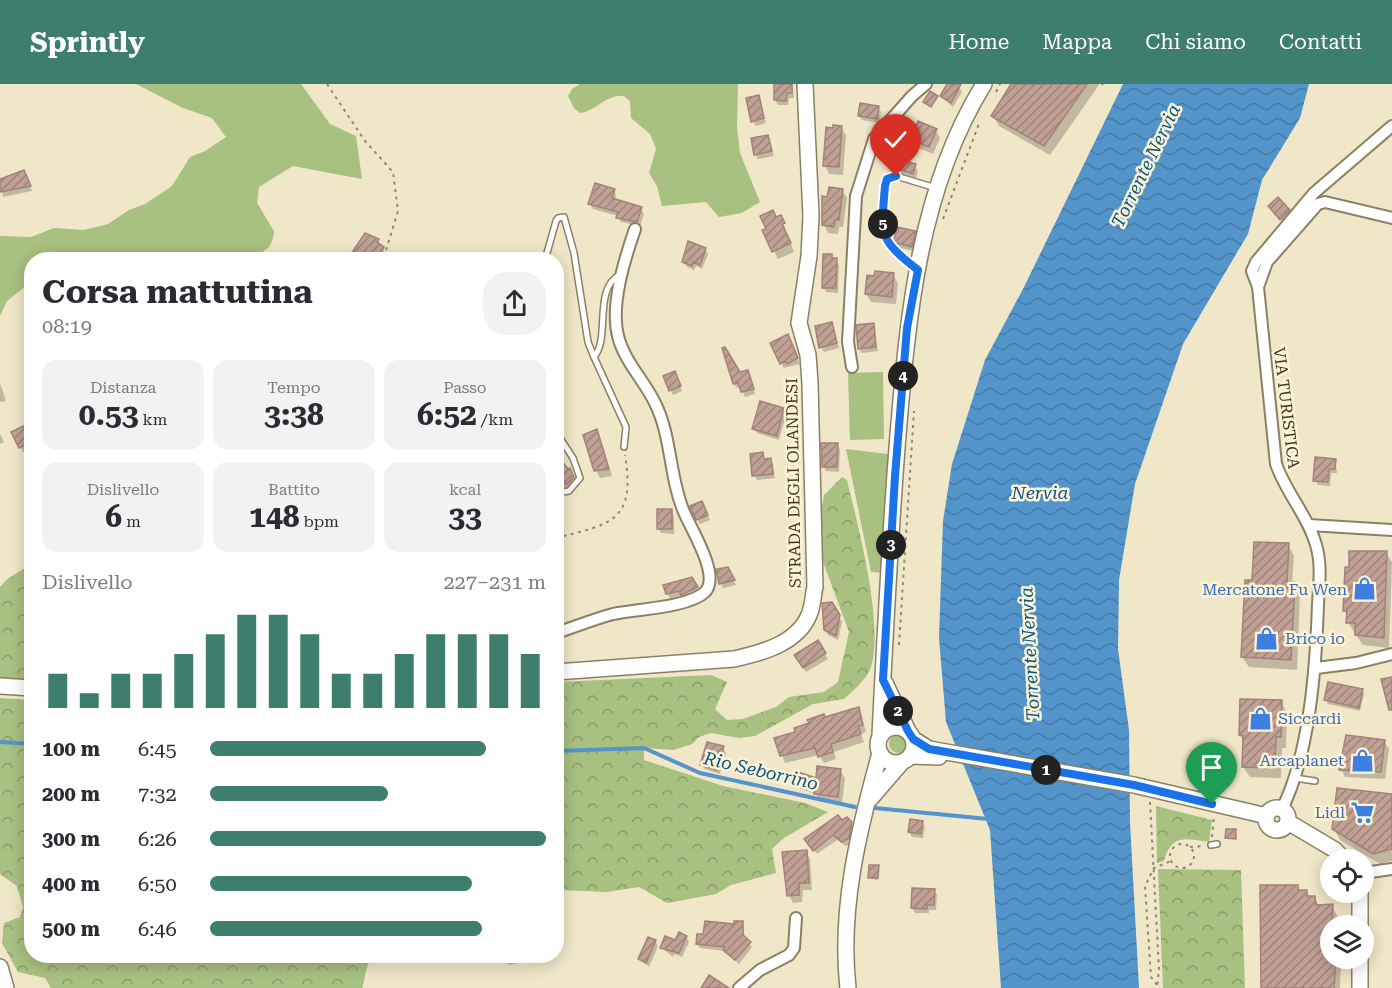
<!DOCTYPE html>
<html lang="it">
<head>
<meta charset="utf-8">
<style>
  :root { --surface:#fff; --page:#f2f2f3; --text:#2b2b33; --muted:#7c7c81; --accent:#3d7e6e }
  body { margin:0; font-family:"Roboto Serif",serif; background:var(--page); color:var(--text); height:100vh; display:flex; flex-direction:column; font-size:22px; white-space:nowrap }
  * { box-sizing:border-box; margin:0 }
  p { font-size:20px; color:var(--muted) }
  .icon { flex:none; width:33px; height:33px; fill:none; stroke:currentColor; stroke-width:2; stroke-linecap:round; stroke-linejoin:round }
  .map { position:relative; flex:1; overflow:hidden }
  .drawer { position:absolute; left:24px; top:168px; width:540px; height:711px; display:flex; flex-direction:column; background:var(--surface); border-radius:24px; box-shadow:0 3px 15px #0003 }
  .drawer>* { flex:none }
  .buttons { position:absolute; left:1320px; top:765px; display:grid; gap:12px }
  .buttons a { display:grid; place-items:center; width:54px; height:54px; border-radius:50%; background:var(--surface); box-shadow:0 3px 15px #0003; font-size:30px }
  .pin { position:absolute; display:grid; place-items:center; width:51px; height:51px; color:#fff; margin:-62px -26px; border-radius:50% 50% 50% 0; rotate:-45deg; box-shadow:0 0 6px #0007 }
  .pin .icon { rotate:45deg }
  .km { position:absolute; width:30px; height:30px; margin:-15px; border-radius:50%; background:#222; color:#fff; font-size:16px; line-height:30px; text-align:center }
  .round { display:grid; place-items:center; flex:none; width:63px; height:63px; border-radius:24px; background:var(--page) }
  .summary { display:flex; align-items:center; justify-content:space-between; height:102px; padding:0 18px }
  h1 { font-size:33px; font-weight:700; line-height:45px }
  .metrics { display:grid; grid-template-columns:repeat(3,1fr); gap:9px; height:102px; padding:6px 18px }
  .metrics div { display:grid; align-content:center; border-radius:15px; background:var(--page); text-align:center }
  .metrics b { font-size:30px; font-weight:700 }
  .metrics small { font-size:16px; font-weight:400 }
  .metrics p { font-size:16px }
  .chart { height:168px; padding:12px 18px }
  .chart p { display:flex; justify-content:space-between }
  .chart svg { width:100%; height:108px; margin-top:6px; stroke:var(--accent); stroke-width:6 }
  ul { padding:0 18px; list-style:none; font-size:20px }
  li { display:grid; grid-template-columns:96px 72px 1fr; align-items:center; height:45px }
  li i { height:15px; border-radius:8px; background:var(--accent) }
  header { display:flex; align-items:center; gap:36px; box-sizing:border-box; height:84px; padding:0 30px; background:var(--accent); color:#fff }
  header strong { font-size:28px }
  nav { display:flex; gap:33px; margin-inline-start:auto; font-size:21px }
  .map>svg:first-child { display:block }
  .grass { fill:#a8c080 }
  .forest { fill:url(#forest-crowns) }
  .water { fill:url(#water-waves) }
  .shadow { fill:#0003 }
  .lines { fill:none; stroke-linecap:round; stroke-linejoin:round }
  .stream { stroke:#5395cb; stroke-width:4 }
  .building { fill:url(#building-hatch); stroke:#a28377; stroke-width:1.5 }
  .lane-casing { stroke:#8a8165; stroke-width:8 }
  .street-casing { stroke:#8a8165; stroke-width:14 }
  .secondary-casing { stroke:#8a8165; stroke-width:18 }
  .path { stroke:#8e8873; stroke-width:2; stroke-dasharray:3 4.5; stroke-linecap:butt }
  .lane { stroke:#fff; stroke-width:5 }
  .street { stroke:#fff; stroke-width:10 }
  .secondary { stroke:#fff; stroke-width:15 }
  .route-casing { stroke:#fff; stroke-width:12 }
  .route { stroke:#1a73e8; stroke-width:8 }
  .labels { text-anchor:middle; stroke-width:5; stroke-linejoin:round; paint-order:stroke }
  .street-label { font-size:16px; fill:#3a362a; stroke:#fef3d4 }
  .shop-label { font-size:16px; fill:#366cbe; stroke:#fef3d4; text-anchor:end }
  .water-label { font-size:18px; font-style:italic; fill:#055689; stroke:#fef3d4 }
</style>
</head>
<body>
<header>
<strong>Sprintly</strong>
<nav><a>Home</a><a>Mappa</a><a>Chi siamo</a><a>Contatti</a></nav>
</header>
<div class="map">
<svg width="1392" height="904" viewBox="0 0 1392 904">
  <defs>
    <pattern id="forest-crowns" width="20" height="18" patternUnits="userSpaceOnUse" patternTransform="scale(1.5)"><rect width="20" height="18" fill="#a8c080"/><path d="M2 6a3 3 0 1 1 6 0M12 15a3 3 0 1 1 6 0" fill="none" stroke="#8a9d69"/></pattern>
    <pattern id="water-waves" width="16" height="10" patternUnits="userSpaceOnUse" patternTransform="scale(1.5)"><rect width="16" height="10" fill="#5395cb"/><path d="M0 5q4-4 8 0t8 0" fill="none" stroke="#467aa5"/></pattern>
    <pattern id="building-hatch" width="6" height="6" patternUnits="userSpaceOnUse" patternTransform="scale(1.5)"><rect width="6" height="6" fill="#c1a195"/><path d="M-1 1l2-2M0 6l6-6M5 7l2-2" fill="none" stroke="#9e847a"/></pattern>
  </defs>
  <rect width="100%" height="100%" fill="#f0e6c8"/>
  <path class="grass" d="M136,0H301L330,40L356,52L362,95L293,82L259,103L257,119L274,147C272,176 247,170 227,176H32L31,198L7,217L0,232V152L31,153L54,144L84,146L108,140L129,126L145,120L172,102L190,73L205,67L226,53L212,34L183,24Z
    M580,0H738L737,43L740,69L760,118L742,129L719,133L706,118L662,122L657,102L649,89L656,65L653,57L650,50L631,34L630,17L624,12C606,10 597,27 580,29L574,24L568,12L572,5Z
    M883,288L884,355L850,356L848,289Z
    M846,365L888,370L883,489L871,488Z
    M889 660a9 9 0 1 1 18 0a9 9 0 1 1-18 0Z"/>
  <path class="forest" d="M842,393L847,396C858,443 884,538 871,583C867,595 853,607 844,615L813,620L755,652L739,654L711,649L699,653L692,660L674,666L644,664V676L723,702L805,719L828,728L784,754L772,765L776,789L731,801L716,810L667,819L639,803L607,808L557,806L556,598L711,591L727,598L715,625L727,636L743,635L776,623L789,613L824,608L838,598L849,548L822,475L821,427L824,411Z
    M31,480V599L0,595V503L6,496Z
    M0,614L31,616L32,872H370L362,904H51L45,894L18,888L2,859L4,839L20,833L23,823L17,802L0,790Z
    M1156,722L1212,736L1209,758C1186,754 1171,750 1164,777L1157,779Z
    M1158,785L1241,786L1245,904H1163Z"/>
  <path class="water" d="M1123,0H1309L1300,34L1262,96L1248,150L1183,260L1135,400L1119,496L1118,565L1129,646L1130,738L1139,904H1001L990,746L946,638L939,554L943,437L952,380L985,276L1024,203Z"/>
  <path class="shadow" d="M776,0H792L794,14H789L788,21H778L775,16Z
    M948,0L959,3L962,8L953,23L941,12Z
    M1013,0H1099V1L1050,71L999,42L993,32Z
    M758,12L766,39L756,42L753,37Z
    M878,23L881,28L879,39L862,36L859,32Z
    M841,44L846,51L843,91L829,90L825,82Z
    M936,47L940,54L933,70L916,63L912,55Z
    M768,53L774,72L758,75L755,70Z
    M915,82L918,87L916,94L900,89L898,84Z
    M26,92L32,107L3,113L0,97Z
    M614,106L616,111L615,116L641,125L644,130L640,142L621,138L618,132L593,125L590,120Z
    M842,106L847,114L843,143H839L838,150L828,149L824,141L828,115Z
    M1289,127L1291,132L1284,139L1273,128Z
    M781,133L794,168L778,175L764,147Z
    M915,148L918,153L914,167L900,164L895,156Z
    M378,156L387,172L385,176H349Z
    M705,165L708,170L702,185L696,182L694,186L687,183L684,178Z
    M831,171L839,181L838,209L826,208L823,203Z
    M893,191L898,199L896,220L871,218L866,210Z
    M832,240L839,264L824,268L821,263Z
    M873,241L878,267L862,269L859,265Z
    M790,257L800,280L784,284L781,279Z
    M740,290L750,292L755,310L745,313L741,303L737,304L734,300Z
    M677,294L682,307L673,311L671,306Z
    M0,299L6,317L0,318Z
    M783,326L786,331L779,356L757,349L754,344Z
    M32,342V364L23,368L13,349Z
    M596,347L600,354L612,392L600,394L596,386Z
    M0,350L4,358L0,360Z
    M837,360L840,365L839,388L826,387L823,382Z
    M762,370L765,376H770L773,380L775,394L757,396L754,391Z
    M1335,376L1337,389H1331L1330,402L1318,401L1315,396Z
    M556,379L568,387L570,386L574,393L578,402L572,408L556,411Z
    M704,423L710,436L700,440L697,435Z
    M671,427L674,432V450L661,449L658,444Z
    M1288,461L1294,472L1292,500L1300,510L1297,586L1249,583L1242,573L1254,498Z
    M1386,469L1392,478L1389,564L1363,561L1348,539L1345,526Z
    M730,489L736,501L723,504L720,499Z
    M691,495L699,509L685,515L682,511L670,515L665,502Z
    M831,519L842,538L838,556L828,551L825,545Z
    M818,558L828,575L806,588L796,572Z
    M1362,606L1364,610L1360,627L1328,620L1326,616Z
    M1281,618L1287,629L1286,664H1282L1281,694L1250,693L1243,683L1244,658L1240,651Z
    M859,624L866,648L861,650L864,658L834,668L836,675L824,679L819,671L785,679L776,655Z
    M1384,657L1389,665L1385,695L1345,693L1341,685Z
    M723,664L726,669L720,690L705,685L702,681Z
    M840,687L845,694L842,719L820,717L816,710L800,705L796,698L817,696Z
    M1392,712V777L1380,780L1340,756L1334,745Z
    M841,738L851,739L854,745L851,760L846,762L837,756L817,770L809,760Z
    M922,738L925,743L923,754L912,753L909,748Z
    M806,768L810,775L812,806H803L802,818L793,819L789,811Z
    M878,783V796L871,795L870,793Z
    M1297,802L1300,807H1306L1310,814H1315L1319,822H1332L1338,833V842H1330V874H1341L1340,904H1262Z
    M934,806L937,811L936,826H929V829H915L912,824Z
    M742,838L745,855L752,863L739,880L725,867L700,864L697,859Z
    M686,853L689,858L682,873L674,870L673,873L662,864Z
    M655,857L658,862L649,883L640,875Z
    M505,872H527L528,876L509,881Z"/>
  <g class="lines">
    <path class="stream" d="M0,658L32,660
      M556,667L644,664L700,689L855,723
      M875,724L988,735"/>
  </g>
  <path class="building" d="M774,0H792V9H787L786,17L774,16Z
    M947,0H961L951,19L940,12Z
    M1011,0H1087L1044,62L991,32Z
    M930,7L938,12L931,23L923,18Z
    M759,11L764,34L751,38L746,14Z
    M860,19L879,22L877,35L858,32Z
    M918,37L937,45L929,63L910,55Z
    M833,41L842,42L839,83L823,82L826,43L833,44Z
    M768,51L772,67L754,71L751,54Z
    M899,75L916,80L913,90L896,84Z
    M24,86L31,102L0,108V95Z
    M595,99L615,105L612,114L642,123L637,138L616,134L618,128L588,120Z
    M829,103L843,105L839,136H835L834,143L822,141V112L827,113Z
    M1278,113L1290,126L1280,136L1268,122Z
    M773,126L776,133L781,131L785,139L782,140L791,159L772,168L762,146L766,145L760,132Z
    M888,131L896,133L894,143L888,141Z
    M897,143L916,147L912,163L896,159L894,156Z
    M365,149L379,155L377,158L384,163L375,176H347Z
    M688,157L706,164L700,181L693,178L692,182L682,178Z
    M823,170H832V174H837L836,204H822Z
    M875,187L894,189L892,213L865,210L867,191L874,192Z
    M832,238L837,259L819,264L815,242Z
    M874,239L876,263L858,265L856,241Z
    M788,250L798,274L787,280L785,277L780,280L770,259Z
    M725,263L740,288L748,286L754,305L741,308L738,299L733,300L722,264Z
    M675,287L681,302L669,307L663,292Z
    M760,317L784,324L777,352L752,345Z
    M32,338V358L19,364L11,348Z
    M597,345L609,385L594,387L583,351Z
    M821,359H838L837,383H822Z
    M763,368L764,375L771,374L773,390L752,392L750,370Z
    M556,369L568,385L570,384L574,393L566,401L564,398L556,404Z
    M1315,373L1336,375L1335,385H1329L1328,398L1313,397Z
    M702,417L708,431L696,436L690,422Z
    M657,425H672V445H657Z
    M1254,458L1289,459L1287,498H1295L1291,576L1241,573L1245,496H1252Z
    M1349,467H1387L1384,554L1355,551V539H1346L1347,527H1343L1345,483H1349Z
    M728,483L735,496L719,500L716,485Z
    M692,493L698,503L681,511L679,507L666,510L663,501Z
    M832,518L840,531L836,552L824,546L822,519Z
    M818,556L826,569L803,584L794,571Z
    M1392,593V626H1389L1381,595Z
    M1328,598L1363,605L1359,624L1324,616Z
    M1240,615L1282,616L1281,653H1276L1275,684L1242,683L1243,652L1239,651Z
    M859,623L863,641L858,642L861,650L831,660L833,668L818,673L815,664L780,672L774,654L795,648L794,644L809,639L807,636L824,630L825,633Z
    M1346,651L1385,656L1381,688L1339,686Z
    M707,658L724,662L717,686L700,681Z
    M817,682L841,685L838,713L814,710L815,705L794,698L798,688L816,694Z
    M1337,704L1392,710V765L1373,770L1332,745Z
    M838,731L842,736L847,733L852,738L849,754L842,758L833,751L813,767L804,755Z
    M910,735L923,737L921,750L908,748Z
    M1226,745H1236V755L1225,754Z
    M807,766L809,799H799V811L787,812L782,768Z
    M869,781H879L878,794H868Z
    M1260,801H1298V806H1307V812H1315L1316,821L1333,820L1330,874H1336L1334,904H1261Z
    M912,804L935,805L934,821H927V825L911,824Z
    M705,837L734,840V837H743V851L751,858L735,876L723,866L725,863L696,860L697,850H703Z
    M679,848L687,852L679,869L660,864L665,852L675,856Z
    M648,853L656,856L646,879L638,875Z
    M709,891L729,904H701Z"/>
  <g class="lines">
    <defs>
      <path id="lane" d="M545,176L556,137L558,134L564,133L574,169L588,258L594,273C611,254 592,204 621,190
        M915,183C877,154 881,147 885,102L887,95L896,92L936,104
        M594,273L626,343L624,363
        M556,348L573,374L580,394L569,407L556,409
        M1295,694L1315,697
        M1211,761L1217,760"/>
      <path id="street" d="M1258,203L1267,178L1318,120L1325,118L1392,134
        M852,283L848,258L856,112L874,55L912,12L926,0
        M1309,441L1392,446
        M556,549C575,543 594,535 613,530C635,525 688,524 705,508C721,492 691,445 684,428C669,393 672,353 655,319C644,296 624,277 618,252C610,221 625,174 635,145
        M1316,584L1356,579L1392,570
        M1282,725C1310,669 1316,582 1318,520C1319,501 1322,480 1316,461C1308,432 1286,409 1276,380L1258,203L1252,187L1256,178L1314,109L1392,42
        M1364,789L1392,785
        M739,904L760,886L789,871L794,864L796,834"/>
      <path id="secondary" d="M556,588L734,575C761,569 797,560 809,531C813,522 813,511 815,503L810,299L808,271L799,239L809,172L811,132L805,0
        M885,599L908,647
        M0,602L32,604
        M878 661a18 18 0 1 1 36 0a18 18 0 1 1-36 0Z
        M880,651C885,551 890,451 898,351C908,231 919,105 984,0
        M913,655L929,665L1134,701L1267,732
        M910,672L939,673
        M870,715L902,678
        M1266 735a11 11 0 1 1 22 0a11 11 0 1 1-22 0Z
        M1288,738L1335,766L1344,776
        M1360,808V842
        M0,883L6,904
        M848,904C839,825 859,745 880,669
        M1360,904V874"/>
    </defs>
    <use href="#lane" class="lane-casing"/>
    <use href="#street" class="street-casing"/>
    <use href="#secondary" class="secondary-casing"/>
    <path class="path" d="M327,0L365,57L393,88L398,127L383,176
      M1102,1L1103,0
      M996,8L1000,0
      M943,135L980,37
      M556,454C611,440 636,438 625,371
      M899,561L914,327
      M1150,718L1159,886L1157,904
      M1212,753L1214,732
      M1170 772a12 12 0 1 1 24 0a12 12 0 1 1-24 0Z
      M1190,763L1204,762
      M1157,901L1151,893L1145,802L1154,784L1171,777"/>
    <use href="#lane" class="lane"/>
    <use href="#street" class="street"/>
    <use href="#secondary" class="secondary"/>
  </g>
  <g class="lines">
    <defs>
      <path id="route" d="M896,92L887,95L885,102C881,151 878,155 918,186L907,244L895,392L883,596L908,647L913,655L929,665L1134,701L1212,720"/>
    </defs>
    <use href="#route" class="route-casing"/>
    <use href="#route" class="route"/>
  </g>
  <defs>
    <symbol id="shop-bare" viewBox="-9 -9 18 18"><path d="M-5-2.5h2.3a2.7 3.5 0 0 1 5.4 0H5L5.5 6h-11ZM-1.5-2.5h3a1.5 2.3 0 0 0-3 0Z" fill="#3f7fe0" stroke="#fef3d4" stroke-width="2.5" paint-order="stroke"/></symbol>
    <symbol id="supermarket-bare" viewBox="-9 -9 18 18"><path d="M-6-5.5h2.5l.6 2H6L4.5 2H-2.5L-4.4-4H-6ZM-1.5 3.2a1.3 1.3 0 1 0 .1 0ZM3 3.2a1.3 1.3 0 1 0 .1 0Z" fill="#3f7fe0" stroke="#fef3d4" stroke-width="2.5" paint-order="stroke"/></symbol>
  </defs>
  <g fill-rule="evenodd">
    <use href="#shop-bare" x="1348" y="488" width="33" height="33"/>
    <use href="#shop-bare" x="1250" y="538" width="33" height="33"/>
    <use href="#shop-bare" x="1244" y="618" width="33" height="33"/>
    <use href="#shop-bare" x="1346" y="660" width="33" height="33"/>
    <use href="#supermarket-bare" x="1346" y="712" width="33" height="33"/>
  </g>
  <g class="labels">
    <g class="street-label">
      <text transform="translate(1287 324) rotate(83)" y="6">VIA TURISTICA</text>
      <text transform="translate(793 399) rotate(-91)" y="6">STRADA DEGLI OLANDESI</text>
    </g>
    <g class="shop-label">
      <text x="1347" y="511">Mercatone Fu Wen</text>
      <text x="1285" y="560" text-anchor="start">Brico io</text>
      <text x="1278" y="640" text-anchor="start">Siccardi</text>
      <text x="1344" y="682">Arcaplanet</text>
      <text x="1345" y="734">Lidl</text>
    </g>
    <g class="water-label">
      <text transform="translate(1146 82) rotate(-64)" y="6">Torrente Nervia</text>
      <text x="1040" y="415">Nervia</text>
      <text transform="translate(1030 570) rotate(-93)" y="6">Torrente Nervia</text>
      <text transform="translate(761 687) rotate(13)" y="6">Rio Seborrino</text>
    </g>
  </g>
</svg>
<div class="buttons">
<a><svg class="icon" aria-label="locate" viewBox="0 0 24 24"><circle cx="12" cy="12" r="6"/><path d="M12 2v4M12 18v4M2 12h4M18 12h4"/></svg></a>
<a><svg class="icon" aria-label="layers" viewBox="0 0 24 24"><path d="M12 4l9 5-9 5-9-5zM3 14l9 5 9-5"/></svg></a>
</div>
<div class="pin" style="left:1212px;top:720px;background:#1e9e55"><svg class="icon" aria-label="arrive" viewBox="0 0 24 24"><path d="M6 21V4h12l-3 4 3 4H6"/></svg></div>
<div class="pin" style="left:896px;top:92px;background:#d93025"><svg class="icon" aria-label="check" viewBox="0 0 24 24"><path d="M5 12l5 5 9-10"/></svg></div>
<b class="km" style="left:1046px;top:686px">1</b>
<b class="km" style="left:898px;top:627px">2</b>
<b class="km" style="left:891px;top:461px">3</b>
<b class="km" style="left:903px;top:292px">4</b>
<b class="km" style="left:883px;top:140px">5</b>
<section class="drawer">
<div class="summary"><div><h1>Corsa mattutina</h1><p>08:19</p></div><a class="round"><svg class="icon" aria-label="share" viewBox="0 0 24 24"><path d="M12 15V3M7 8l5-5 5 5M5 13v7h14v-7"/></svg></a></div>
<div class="metrics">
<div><p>Distanza</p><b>0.53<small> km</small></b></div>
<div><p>Tempo</p><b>3:38</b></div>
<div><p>Passo</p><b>6:52<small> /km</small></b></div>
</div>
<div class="metrics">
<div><p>Dislivello</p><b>6<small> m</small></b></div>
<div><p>Battito</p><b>148<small> bpm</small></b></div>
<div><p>kcal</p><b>33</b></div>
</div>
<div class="chart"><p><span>Dislivello</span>227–231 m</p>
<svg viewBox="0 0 160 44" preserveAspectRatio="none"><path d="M5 44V30M15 44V38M25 44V30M35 44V30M45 44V22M55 44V14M65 44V6M75 44V6M85 44V14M95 44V30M105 44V30M115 44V22M125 44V14M135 44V14M145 44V14M155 44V22"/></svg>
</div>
<ul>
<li><b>100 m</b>6:45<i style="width:82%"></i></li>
<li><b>200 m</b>7:32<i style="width:53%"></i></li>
<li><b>300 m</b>6:26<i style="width:100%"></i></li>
<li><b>400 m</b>6:50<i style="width:78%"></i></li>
<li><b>500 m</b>6:46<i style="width:81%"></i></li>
</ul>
</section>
</div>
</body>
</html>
